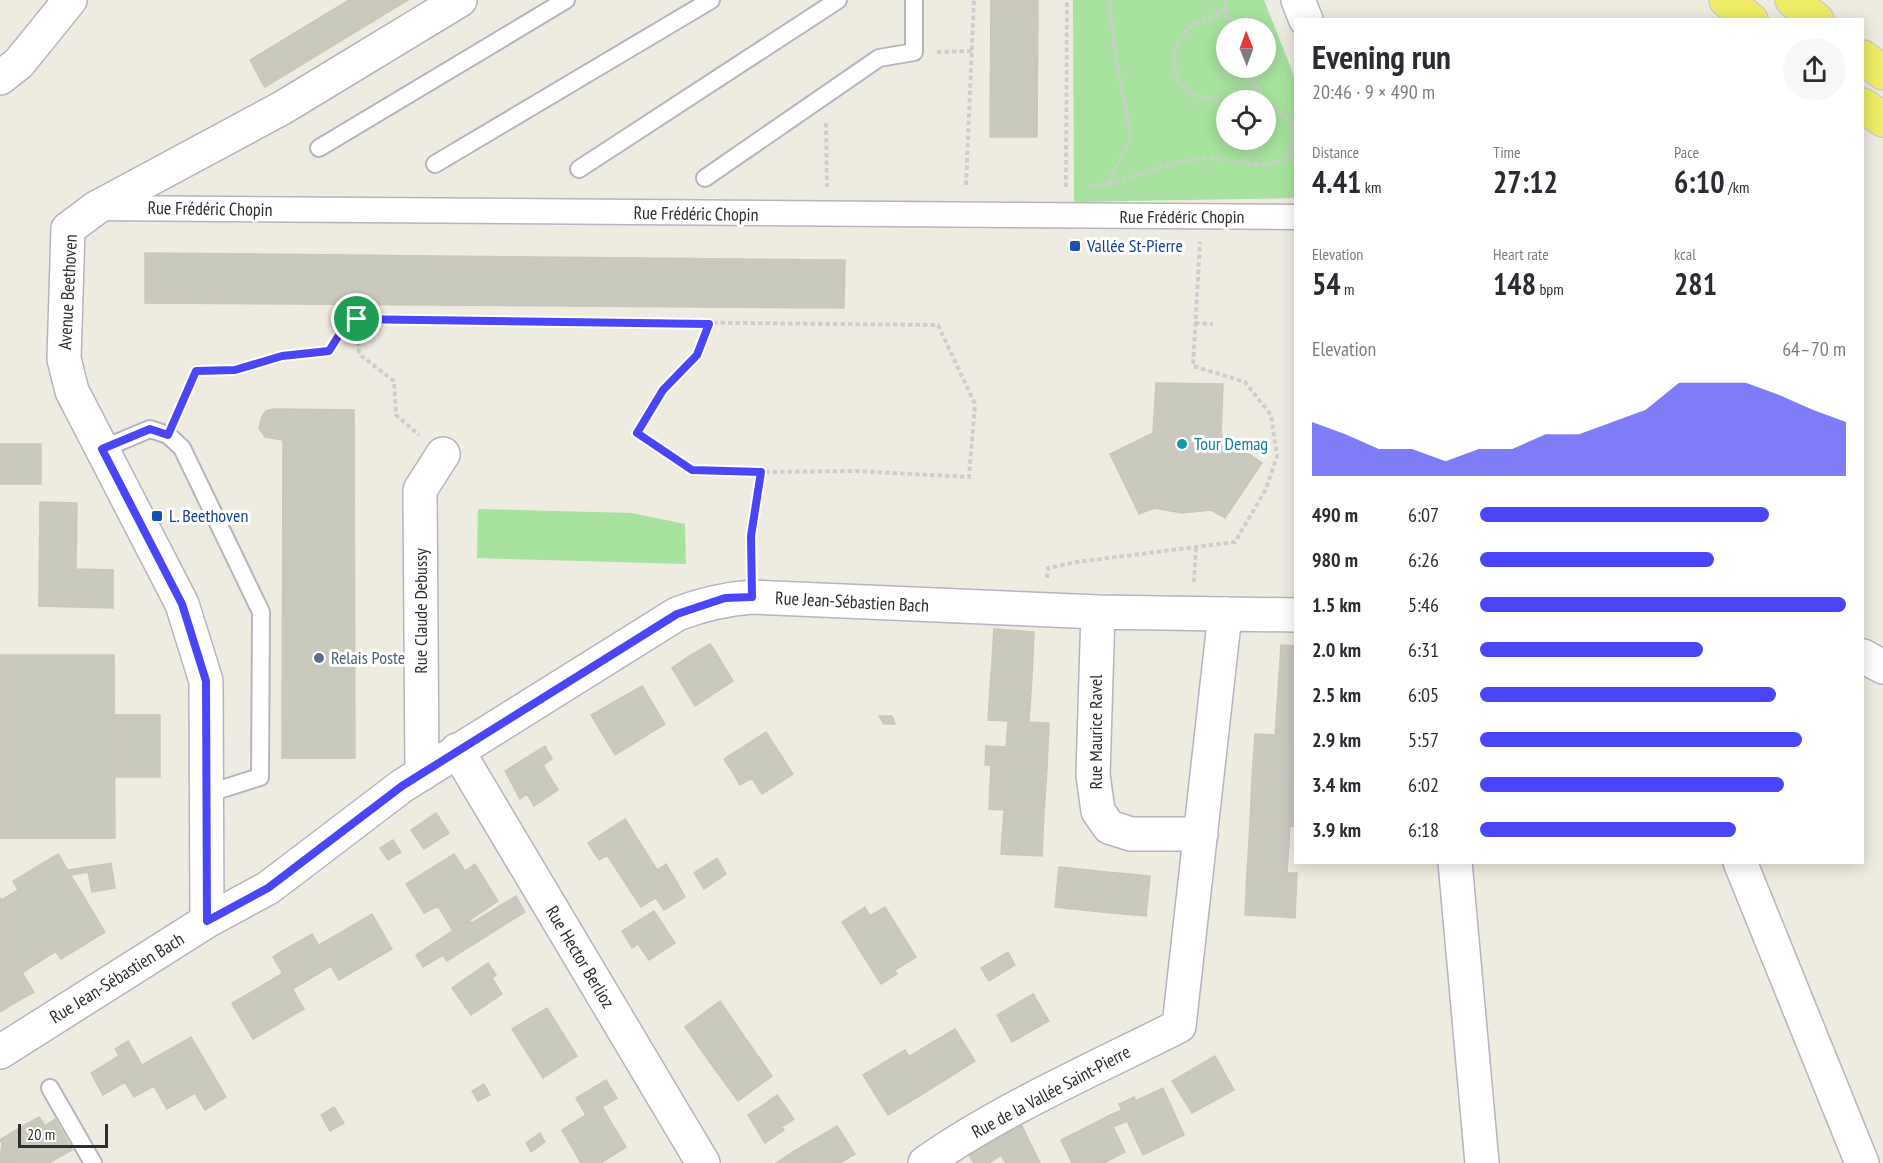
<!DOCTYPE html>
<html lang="en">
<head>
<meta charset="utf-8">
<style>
  :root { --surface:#fff; --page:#f7f7f7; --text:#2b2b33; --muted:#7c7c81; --accent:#4a45f6 }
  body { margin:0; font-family:"PT Sans Narrow",sans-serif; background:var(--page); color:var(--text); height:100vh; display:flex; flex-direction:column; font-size:22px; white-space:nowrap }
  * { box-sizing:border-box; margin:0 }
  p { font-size:20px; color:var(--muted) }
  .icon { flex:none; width:33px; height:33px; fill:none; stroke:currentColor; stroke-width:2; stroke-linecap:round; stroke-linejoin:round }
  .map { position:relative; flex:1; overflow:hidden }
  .panel { position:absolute; left:1294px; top:18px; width:570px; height:846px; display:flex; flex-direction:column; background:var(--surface); border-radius:0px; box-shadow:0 3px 15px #0003 }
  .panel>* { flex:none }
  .needle { width:39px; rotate:359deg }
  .controls { position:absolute; left:1216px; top:18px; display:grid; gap:12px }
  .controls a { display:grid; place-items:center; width:60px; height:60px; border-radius:50%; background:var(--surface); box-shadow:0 3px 15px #0003; font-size:30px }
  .scale { position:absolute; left:18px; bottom:15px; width:90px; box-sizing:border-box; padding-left:6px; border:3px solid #2d2d2d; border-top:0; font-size:16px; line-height:21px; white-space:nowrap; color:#2d2d2d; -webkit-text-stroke:4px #fff; paint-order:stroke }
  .pin { position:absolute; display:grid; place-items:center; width:51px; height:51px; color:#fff; margin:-26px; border:3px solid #fff; border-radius:50%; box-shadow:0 2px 6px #0007 }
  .round { display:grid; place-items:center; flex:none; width:63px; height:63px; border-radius:32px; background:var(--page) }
  .overview { display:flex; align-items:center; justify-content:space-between; height:102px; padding:0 18px }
  h1 { font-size:33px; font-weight:700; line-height:45px }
  .metrics { display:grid; grid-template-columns:repeat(3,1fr); gap:9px; height:102px; padding:6px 18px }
  .metrics div { display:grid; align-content:center }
  .metrics b { font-size:30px; font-weight:700 }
  .metrics small { font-size:16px; font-weight:400 }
  .metrics p { font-size:16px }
  .chart { height:168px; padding:12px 18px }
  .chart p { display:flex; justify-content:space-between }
  .chart svg { width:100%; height:108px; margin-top:6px; fill:var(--accent); opacity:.7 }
  ul { padding:0 18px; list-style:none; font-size:20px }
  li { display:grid; grid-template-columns:96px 72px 1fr; align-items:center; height:45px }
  li i { height:15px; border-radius:8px; background:var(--accent) }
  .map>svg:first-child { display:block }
  .green { fill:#a7e39e; fill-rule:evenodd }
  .building { fill:#cac9be; stroke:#cac7b9; stroke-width:1.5 }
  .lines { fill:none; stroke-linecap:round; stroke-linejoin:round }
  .service-casing { stroke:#b4b3c0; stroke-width:20 }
  .pedestrian-casing { stroke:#b4b3c0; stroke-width:27 }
  .minor-casing { stroke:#b4b3c0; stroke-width:36 }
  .primary-casing { stroke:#cdcdcd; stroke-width:36 }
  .path { stroke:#cdcdcd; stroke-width:4; stroke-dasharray:4.5 3; stroke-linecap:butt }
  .service { stroke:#fff; stroke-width:16 }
  .pedestrian { stroke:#fff; stroke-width:24 }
  .minor { stroke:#fff; stroke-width:33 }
  .primary { stroke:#eeec65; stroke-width:33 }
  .route-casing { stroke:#fff; stroke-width:12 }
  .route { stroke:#4a45f6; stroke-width:8 }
  .transit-dot { fill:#1a4fb4; stroke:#fff; stroke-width:2 }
  .culture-dot { fill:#0f9aa8; stroke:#fff; stroke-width:2 }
  .service-dot { fill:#5c6f8a; stroke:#fff; stroke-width:2 }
  .labels { text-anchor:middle; stroke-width:6; stroke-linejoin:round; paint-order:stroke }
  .street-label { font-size:18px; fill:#2d2d2d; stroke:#fff }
  .transit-label { font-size:18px; fill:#164399; stroke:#fff; text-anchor:start }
  .culture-label { font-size:18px; fill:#0d838f; stroke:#fff; text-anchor:start }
  .service-label { font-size:18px; fill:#4e5e75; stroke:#fff; text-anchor:start }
</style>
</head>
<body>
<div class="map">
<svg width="1883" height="1163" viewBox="0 0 1883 1163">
  <rect width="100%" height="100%" fill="#eeebe0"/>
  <path class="green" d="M1073,0H1264L1296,81V198L1074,202ZM1227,28H1266V68H1227ZM1227,100H1266V140H1227Z
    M478,509L632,513L685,524L686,564L477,558Z"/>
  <path class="building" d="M349,0H402L263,84L250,60Z
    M402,0H408L265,87L263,84Z
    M991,0H1038L1037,137H990Z
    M145,253L845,260L844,308L145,303Z
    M1156,383L1223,384L1221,435L1262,463L1225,518L1211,510L1182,513L1154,508L1139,514L1110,454L1153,433Z
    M274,409L354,410L355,758H282L283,440L265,437L259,428L262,416L266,411Z
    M0,444H41V484H0Z
    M40,502L77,503L76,569L113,570V608L39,606Z
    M994,629L1034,632L1032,677L991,675Z
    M710,644L713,648L689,663L686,658Z
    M1281,645L1296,646V692L1278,691Z
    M713,648L733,681L695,706L672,668L686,658L689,663Z
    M0,655H114L115,838H0Z
    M991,675L1032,677L1029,722L988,720Z
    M642,686L665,724L615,755L591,715Z
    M1278,691L1296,692V736L1275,735Z
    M114,715H160V777H115Z
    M879,716H892L895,724H884Z
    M1008,721L1049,723L1047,768L985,765L986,746L1006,747Z
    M766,732L793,774L762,794L747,770L736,778L724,759Z
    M1255,734L1295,736L1293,782L1252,779Z
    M545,746L552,759L543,765L558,790L534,806L527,794L520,799L505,771Z
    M991,765L1006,766L1004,810L989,809Z
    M1006,766L1047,768L1044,812L1004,810Z
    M747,770L752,778L740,785L736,778Z
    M1252,779L1296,782V827L1250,824Z
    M1004,810L1044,812L1042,856L1001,854Z
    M436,813L449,833L424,849L411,830Z
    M625,819L657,870L666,864L678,884L641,907L607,855L599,860L588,843Z
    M1250,824L1290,826L1287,873L1247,871Z
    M393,840L401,852L388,860L380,848Z
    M58,854L105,932L61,959L53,947L5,976L20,1000L0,1012V898L2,900L18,890L13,881Z
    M454,854L465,871L475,864L498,901L453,931L438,906L424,913L406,884Z
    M717,858L726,874L704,889L694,873Z
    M111,863L115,888L92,892L88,872L71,875L68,870Z
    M1059,867L1106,872L1101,912L1055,907Z
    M1247,871L1287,873L1285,917L1245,915Z
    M1106,872L1150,876L1146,916L1101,912Z
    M1287,873H1297L1295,918L1285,917Z
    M678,884L685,897L664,910L656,898Z
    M516,896L525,912L447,961L443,955L423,967L416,955L469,920L472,923Z
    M865,907L870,916L885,907L916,957L895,970L897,974L881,984L842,922Z
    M654,911L675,943L649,960L638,944L632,948L622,931Z
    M372,914L392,949L339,980L319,945Z
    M312,934L331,966L303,983L284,950Z
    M53,947L56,951L22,973L34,992L20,1000L5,976Z
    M284,950L303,983L292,989L273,957Z
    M1008,952L1015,965L989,981L981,968Z
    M488,963L496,975L492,978L502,994L471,1015L452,988Z
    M283,973L304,1009L253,1039L234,1007L256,995L253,991Z
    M253,991L256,995L234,1007L232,1003Z
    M1033,994L1049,1021L1012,1042L997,1015Z
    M720,1001L746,1039L711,1064L685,1027Z
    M547,1008L577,1056L543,1078L512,1029Z
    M955,1029L975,1061L929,1090L908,1057Z
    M191,1037L226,1097L205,1110L195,1093L167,1109L142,1065Z
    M746,1039L772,1076L738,1101L711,1064Z
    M128,1041L154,1086L134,1097L125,1082L103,1095L91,1073L119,1056L115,1049Z
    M905,1050L929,1090L888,1115L863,1075Z
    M1215,1056L1234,1090L1192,1113L1172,1081Z
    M606,1080L617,1098L602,1107L626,1147L601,1163H581L562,1130L586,1115L576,1098Z
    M484,1084L490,1095L478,1101L472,1091Z
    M1163,1088L1184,1135L1143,1155L1119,1104L1134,1097L1136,1101Z
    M777,1095L794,1119L782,1127L766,1103Z
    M766,1103L784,1130L765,1143L748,1115Z
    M334,1107L344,1123L330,1131L321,1115Z
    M1122,1110L1127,1121L1113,1127L1108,1116Z
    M1108,1116L1125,1152L1104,1163H1072L1061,1140Z
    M39,1117L42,1121L19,1134L16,1130Z
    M55,1119L72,1150L49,1163H13L0,1140L16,1130L19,1134L42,1121L45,1126Z
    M1019,1120L1040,1163H1006L1001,1155L989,1163H974L968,1153Z
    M837,1126L855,1154L840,1163H804L796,1150Z
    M540,1133L545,1142L531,1152L526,1143Z
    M2,1142L13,1163H0Z
    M796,1150L804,1163H776Z"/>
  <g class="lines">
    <defs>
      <path id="service" d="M319,148L566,0
        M435,164L711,0
        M579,169L838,0
        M705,178L879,58L914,52V0
        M102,449L150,429L168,435L182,448L261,612L260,777L206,794
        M50,1088L93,1163"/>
      <path id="pedestrian" d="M99,208L1296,217"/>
      <path id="minor" d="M1298,0L1306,20
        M0,78L19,63L70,0
        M1098,612L1093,775L1098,811L1109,827L1131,834H1201
        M1863,656L1883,667
        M457,750L703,1163
        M422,774L420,490L443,454
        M1455,862L1482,1163
        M1740,862L1862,1163
        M207,921L206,681L182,604L72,391L64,359L68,229L96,208L282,108L460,0
        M0,1052L207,921L268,888L402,786L677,614C703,604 725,599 752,597L1098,612L1296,615
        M925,1163C1000,1110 1096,1068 1179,1026L1225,614"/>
      <path id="primary" d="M1726,0L1751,20
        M1792,0L1817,20
        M1863,57L1883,73
        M1863,105L1883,120"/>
    </defs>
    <use href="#service" class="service-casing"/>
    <use href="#pedestrian" class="pedestrian-casing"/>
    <use href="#minor" class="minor-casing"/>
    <use href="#primary" class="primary-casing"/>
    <path class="path" d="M1225,0L1231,28
      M1225,8L1187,29L1174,50L1177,79L1193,95L1216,99L1258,100
      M937,52L972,51
      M826,123L827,187
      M1108,184L1177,162L1209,158L1264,165L1286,160L1294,140L1291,123L1266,101L1245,68
      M966,185L974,0
      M1087,186L1108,184L1131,136L1115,52L1109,0
      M1066,187L1067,0
      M357,319L359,354L394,381L396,415L419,435
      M709,323L697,355L662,390L637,433L692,470L761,472
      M1195,323L1213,324
      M177,415L196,371L235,370L282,356L329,351L349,319L938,325L975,404L969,477L856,471L761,472L751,536L752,566
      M1047,578L1048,568L1077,562L1235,542L1266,489L1277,456L1271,415L1245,382L1193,366L1200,242
      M1194,582L1196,547"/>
    <use href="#service" class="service"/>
    <use href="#pedestrian" class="pedestrian"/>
    <use href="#minor" class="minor"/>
    <use href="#primary" class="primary"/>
  </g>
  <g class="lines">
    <defs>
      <path id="route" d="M349,319L709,324L697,355L663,390L637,433L692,470L761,472L751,536L752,597L725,598L677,614L402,786L268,888L207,921L206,681L182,604L102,449L150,429L168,435L196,371L235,370L282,356L329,351Z"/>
    </defs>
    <use href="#route" class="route-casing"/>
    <use href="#route" class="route"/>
  </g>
  <g class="transit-dot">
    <rect x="1069" y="240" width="12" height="12" rx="3"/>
    <rect x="151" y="510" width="12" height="12" rx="3"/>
  </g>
  <circle class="culture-dot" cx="1182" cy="444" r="6"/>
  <circle class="service-dot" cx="319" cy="658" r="6"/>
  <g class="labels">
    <g class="street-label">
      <text transform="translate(210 209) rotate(1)" y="6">Rue Frédéric Chopin</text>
      <text transform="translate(696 214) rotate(1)" y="6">Rue Frédéric Chopin</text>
      <text x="1182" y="223">Rue Frédéric Chopin</text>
      <text transform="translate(68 292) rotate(-87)" y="6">Avenue Beethoven</text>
      <text transform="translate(852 602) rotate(3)" y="6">Rue Jean-Sébastien Bach</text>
      <text transform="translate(421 611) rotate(-90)" y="6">Rue Claude Debussy</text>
      <text transform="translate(1096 732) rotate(-90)" y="6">Rue Maurice Ravel</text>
      <text transform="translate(580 957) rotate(59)" y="6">Rue Hector Berlioz</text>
      <text transform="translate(117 978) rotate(-32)" y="6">Rue Jean-Sébastien Bach</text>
      <text transform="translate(1051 1092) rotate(-28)" y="6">Rue de la Vallée Saint-Pierre</text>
    </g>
    <g class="transit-label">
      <text x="1087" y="252">Vallée St-Pierre</text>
      <text x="169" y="522">L. Beethoven</text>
    </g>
    <g class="culture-label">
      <text x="1194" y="450">Tour Demag</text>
    </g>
    <g class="service-label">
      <text x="331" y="664">Relais Poste</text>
    </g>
  </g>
</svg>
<div class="controls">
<a><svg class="needle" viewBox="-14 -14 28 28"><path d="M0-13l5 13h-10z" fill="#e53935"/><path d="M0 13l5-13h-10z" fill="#7c7c81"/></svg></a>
<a><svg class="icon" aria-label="locate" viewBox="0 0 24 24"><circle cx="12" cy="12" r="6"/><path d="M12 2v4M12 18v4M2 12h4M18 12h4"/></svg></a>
</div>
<div class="scale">20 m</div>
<div class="pin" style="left:357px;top:319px;background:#1e9e55"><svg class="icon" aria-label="arrive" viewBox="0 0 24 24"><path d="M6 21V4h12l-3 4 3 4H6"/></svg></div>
<section class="panel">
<div class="overview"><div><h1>Evening run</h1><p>20:46 · 9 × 490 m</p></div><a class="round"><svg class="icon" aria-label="share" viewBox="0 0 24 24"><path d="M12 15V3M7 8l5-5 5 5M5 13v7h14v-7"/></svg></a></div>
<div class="metrics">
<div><p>Distance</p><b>4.41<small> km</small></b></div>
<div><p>Time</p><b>27:12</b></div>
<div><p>Pace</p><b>6:10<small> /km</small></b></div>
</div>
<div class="metrics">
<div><p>Elevation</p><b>54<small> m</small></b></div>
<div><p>Heart rate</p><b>148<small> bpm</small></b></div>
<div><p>kcal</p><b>281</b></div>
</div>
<div class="chart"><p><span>Elevation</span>64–70 m</p>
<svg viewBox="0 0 160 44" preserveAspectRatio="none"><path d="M0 44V22L10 27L20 33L30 33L40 38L50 33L60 33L70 27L80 27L90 22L100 17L110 6L120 6L130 6L140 11L150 17L160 22V44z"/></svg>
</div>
<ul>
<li><b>490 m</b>6:07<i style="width:79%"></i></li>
<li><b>980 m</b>6:26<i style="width:64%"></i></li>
<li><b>1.5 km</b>5:46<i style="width:100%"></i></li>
<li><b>2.0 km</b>6:31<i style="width:61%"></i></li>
<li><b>2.5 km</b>6:05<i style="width:81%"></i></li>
<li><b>2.9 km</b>5:57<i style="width:88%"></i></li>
<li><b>3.4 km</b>6:02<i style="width:83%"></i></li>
<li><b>3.9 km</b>6:18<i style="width:70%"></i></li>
</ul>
</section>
</div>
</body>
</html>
